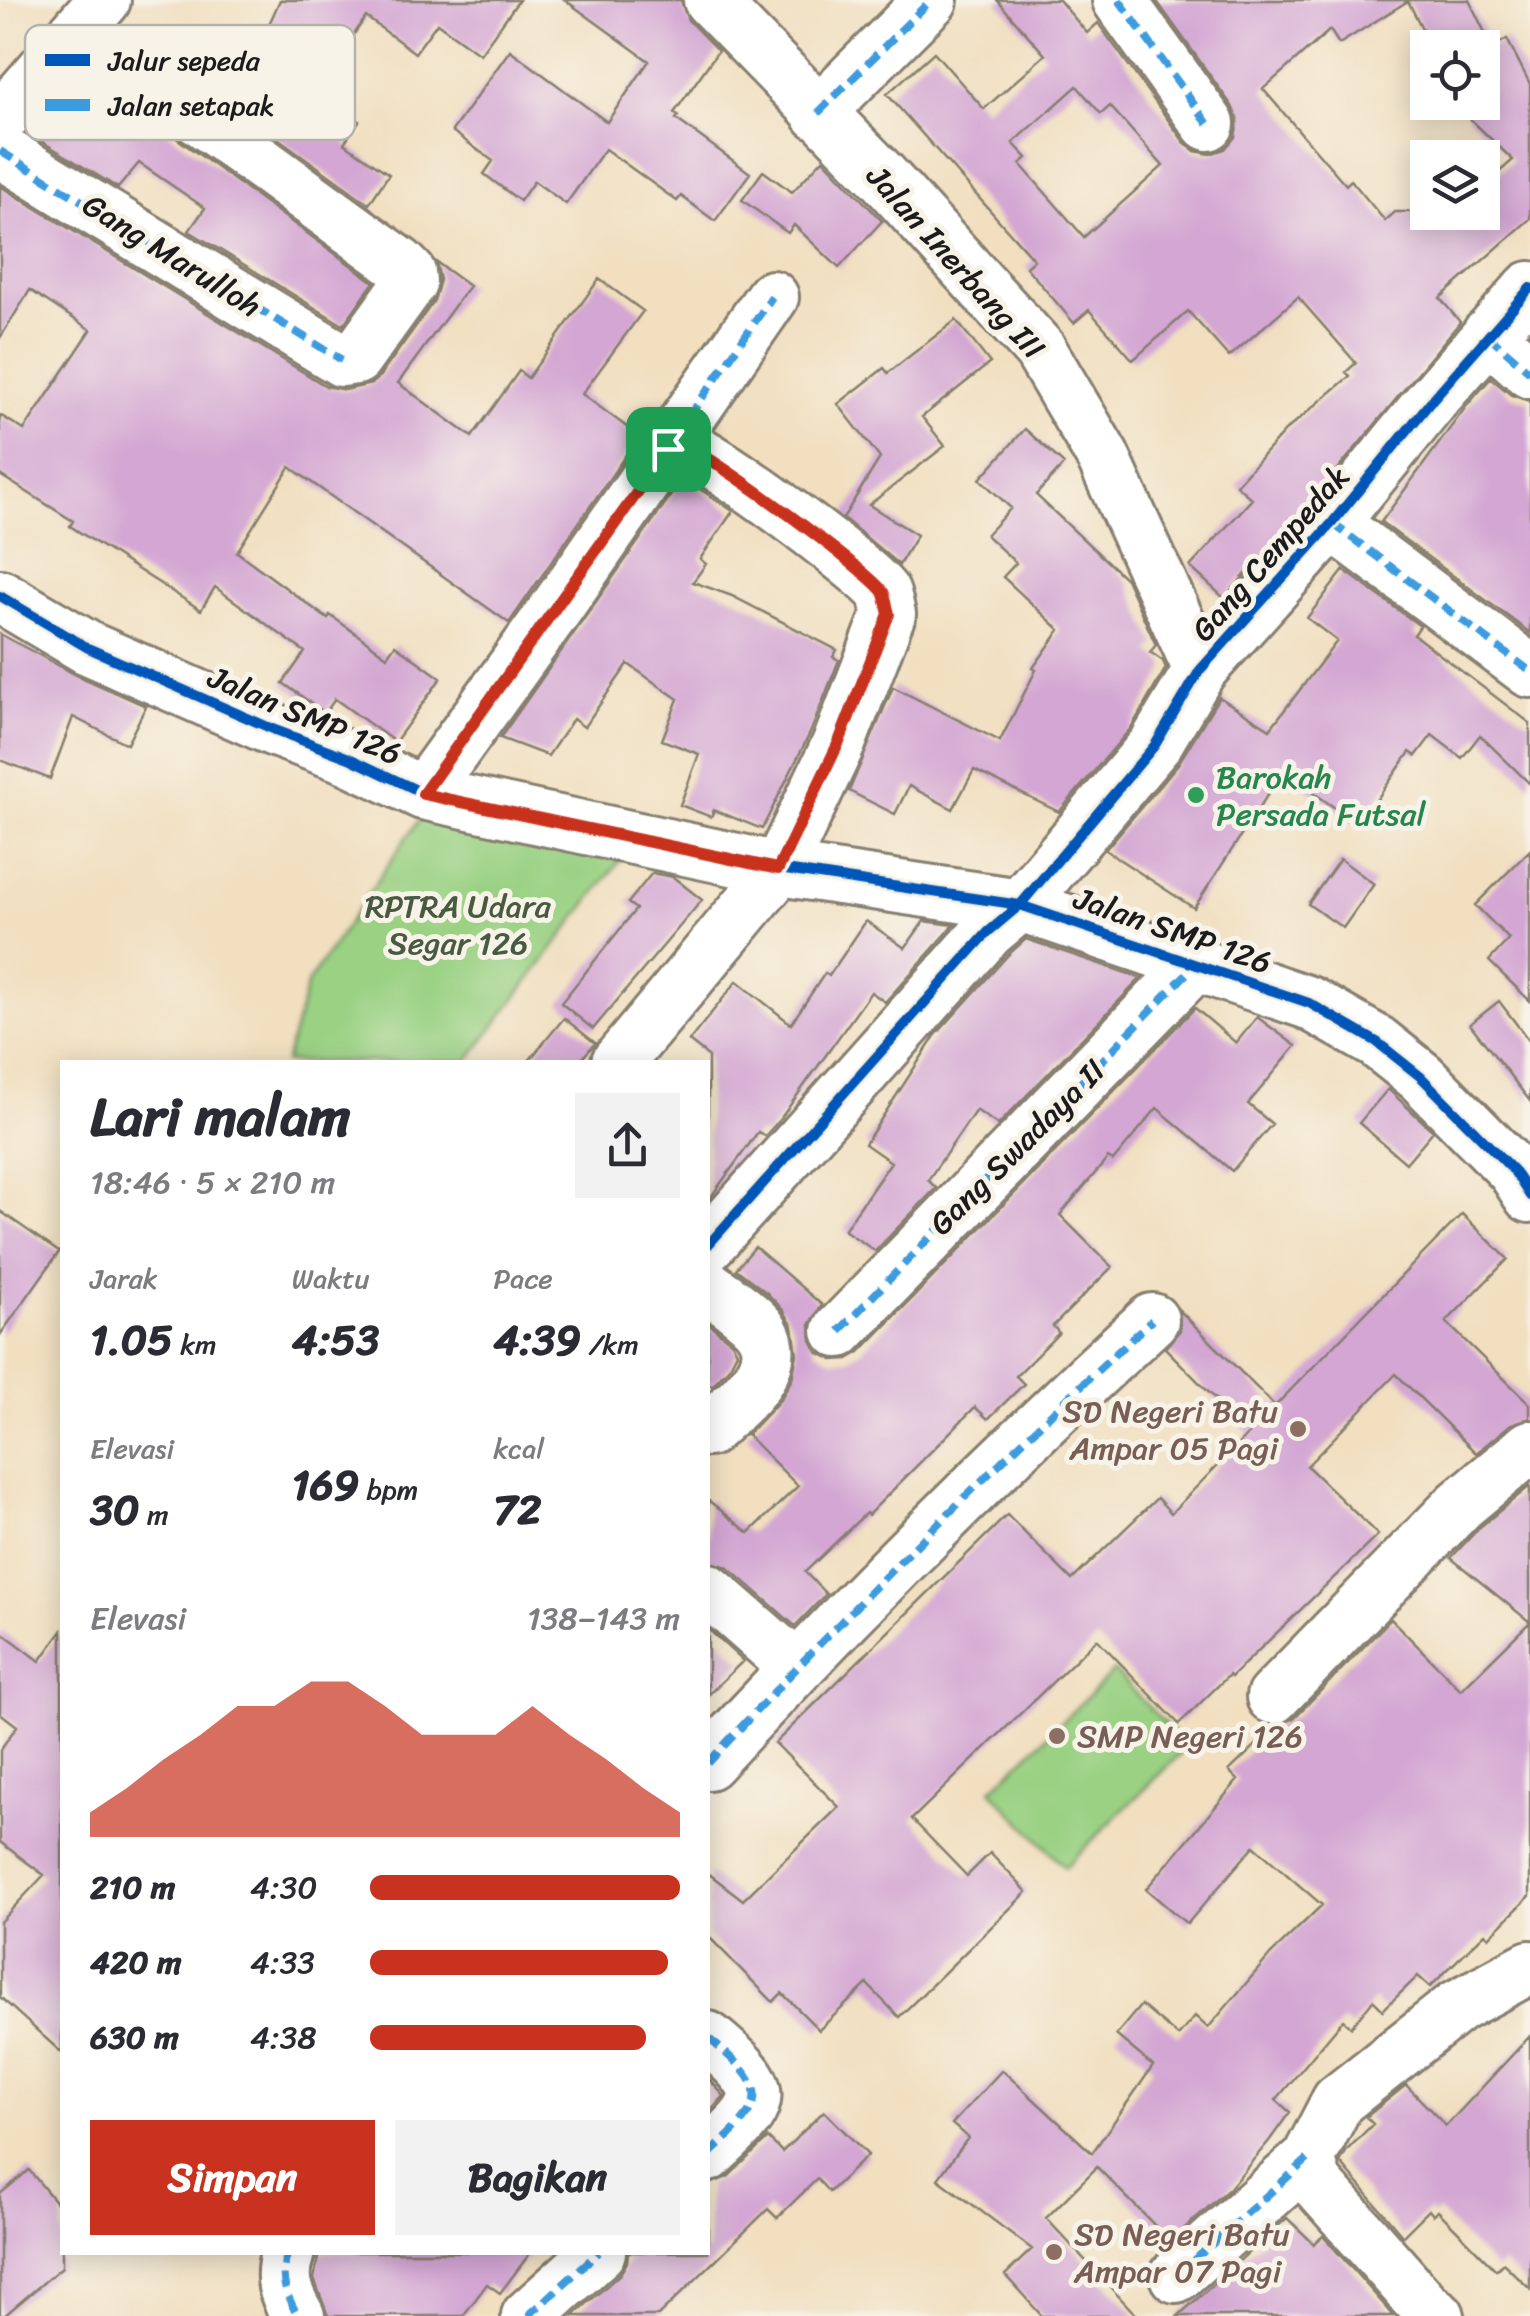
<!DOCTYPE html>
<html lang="id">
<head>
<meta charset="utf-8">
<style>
  :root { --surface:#fff; --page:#f2f2f3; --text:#2b2b33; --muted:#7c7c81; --accent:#c8321e }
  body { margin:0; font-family:Sriracha,sans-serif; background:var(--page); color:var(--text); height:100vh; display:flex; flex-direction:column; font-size:38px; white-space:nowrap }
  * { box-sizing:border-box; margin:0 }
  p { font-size:32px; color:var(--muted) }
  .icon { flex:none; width:55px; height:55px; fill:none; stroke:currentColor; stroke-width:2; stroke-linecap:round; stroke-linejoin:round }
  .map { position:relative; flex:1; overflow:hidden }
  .side { position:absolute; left:60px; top:1060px; width:650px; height:1195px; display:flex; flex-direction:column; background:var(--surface); border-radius:0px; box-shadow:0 5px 25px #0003 }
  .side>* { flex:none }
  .tools { position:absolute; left:1410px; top:30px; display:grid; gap:20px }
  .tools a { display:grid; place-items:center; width:90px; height:90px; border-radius:0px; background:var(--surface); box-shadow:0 5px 25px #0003; font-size:50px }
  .pin { position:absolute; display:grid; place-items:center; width:85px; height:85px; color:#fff; margin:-42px; border-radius:20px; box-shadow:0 5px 15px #0006 }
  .round { display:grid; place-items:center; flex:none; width:105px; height:105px; border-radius:0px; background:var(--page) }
  .overview { display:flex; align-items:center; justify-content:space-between; height:170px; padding:0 30px }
  h1 { font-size:55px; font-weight:700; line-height:75px }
  .figures { display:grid; grid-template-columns:repeat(3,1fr); gap:15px; height:170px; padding:10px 30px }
  .figures div { display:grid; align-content:center }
  .figures b { font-size:42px; font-weight:700 }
  .figures small { font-size:28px; font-weight:400 }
  .figures p { font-size:28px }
  .chart { height:280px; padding:20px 30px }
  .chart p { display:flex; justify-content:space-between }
  .chart svg { width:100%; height:180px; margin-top:10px; fill:var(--accent); opacity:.7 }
  .cta { display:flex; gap:20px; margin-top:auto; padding:20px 30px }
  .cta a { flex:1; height:115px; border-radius:0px; background:var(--accent); color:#fff; font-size:40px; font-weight:700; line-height:115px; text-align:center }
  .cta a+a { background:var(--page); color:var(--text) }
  ul { padding:0 30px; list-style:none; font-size:32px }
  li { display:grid; grid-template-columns:160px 120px 1fr; align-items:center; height:75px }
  li i { height:25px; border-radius:12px; background:var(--accent) }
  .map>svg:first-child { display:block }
  .green { fill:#9ad183; stroke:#5b7650; stroke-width:2.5 }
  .building { fill:#d3a6d3; fill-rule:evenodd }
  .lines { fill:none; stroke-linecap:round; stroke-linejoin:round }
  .minor-casing { stroke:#867e6e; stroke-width:58 }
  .minor { stroke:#fff; stroke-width:52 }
  .quiet { stroke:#3c9bdf; stroke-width:8; stroke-dasharray:15 8; stroke-linecap:butt }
  .cycleway-casing { stroke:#f7f3e8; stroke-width:16 }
  .cycleway { stroke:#0057b8; stroke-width:10 }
  .route-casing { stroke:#fff; stroke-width:20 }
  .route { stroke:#c8321e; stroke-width:12 }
  .leisure-dot { fill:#2e9e5b; stroke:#f7f3e8; stroke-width:4 }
  .education-dot { fill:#8d6e63; stroke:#f7f3e8; stroke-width:4 }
  .labels { text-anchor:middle; stroke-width:10; stroke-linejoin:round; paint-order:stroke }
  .street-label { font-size:32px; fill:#1c1c1c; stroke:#f7f3e8 }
  .leisure-label { font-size:32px; fill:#27864d; stroke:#f7f3e8; text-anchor:start }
  .park-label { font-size:32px; fill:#485b40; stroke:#f7f3e8 }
  .education-label { font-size:32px; fill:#785e54; stroke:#f7f3e8; text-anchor:start }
  .key { fill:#f7f3e8; stroke:#b5b2ab; stroke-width:2.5 }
  .key-label { font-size:28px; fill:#1c1c1c }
</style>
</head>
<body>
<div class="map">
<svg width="1530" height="2316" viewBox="0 0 1530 2316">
  <rect width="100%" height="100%" fill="#f7f3e8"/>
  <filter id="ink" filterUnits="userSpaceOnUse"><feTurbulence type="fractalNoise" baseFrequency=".01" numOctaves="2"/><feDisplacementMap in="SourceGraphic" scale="20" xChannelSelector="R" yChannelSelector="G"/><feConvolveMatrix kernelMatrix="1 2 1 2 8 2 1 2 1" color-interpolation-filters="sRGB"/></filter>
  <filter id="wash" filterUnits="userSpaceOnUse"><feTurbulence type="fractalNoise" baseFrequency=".0048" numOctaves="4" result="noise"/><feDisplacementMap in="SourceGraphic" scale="40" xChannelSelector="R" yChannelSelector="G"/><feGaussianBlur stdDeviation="2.25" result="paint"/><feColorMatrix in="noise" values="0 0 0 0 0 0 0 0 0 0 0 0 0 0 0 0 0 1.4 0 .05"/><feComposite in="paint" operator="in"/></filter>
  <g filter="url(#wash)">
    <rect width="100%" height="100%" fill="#f1dfc0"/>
    <path class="green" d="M421,817L620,860L467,1062H285L308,982Z
      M1114,1671L1187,1747L1065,1867L991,1790Z"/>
    <g id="blocks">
      <path class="building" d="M280,0H519L480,54L437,23L415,53L366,17L314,91L359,121L344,143L389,174L369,204L193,77L204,53L247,73Z
        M565,0H681L688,20L718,51L674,113L678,116L676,119L750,173L715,221L681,196L677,201L605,149L566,204L534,181L520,201L484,174L493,161L452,131L510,50L607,122L649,61Z
        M997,0H1059L1087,33L1098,23L1184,142L1195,151L1210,154L1225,149L1235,137L1238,120L1232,106L1156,0H1469L1492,47L1507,39L1530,84V219L1440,298L1460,322L1309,504L1224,598L1190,567L1252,499L1236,485L1285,431L1350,376L1346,372L1356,363L1298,297L1229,357L1188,311L1133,360L1089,310L1074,323L1026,267L1034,260L887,94L934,52L984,109L1045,55ZM1408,1L1432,48H1482V102H1461L1469,118L1513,160L1482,187V212H1395L1385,221L1351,180L1346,185L1263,89L1330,30L1339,44ZM1077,86L1101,114L1110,106L1163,166L1084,237L1020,164L1027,158L1013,143Z
        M83,70L374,282L343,325L189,231L205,208L139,163L118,188L38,139L73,97L65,91Z
        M823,159L882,221L839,268L794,225L788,233L742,200L763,171L792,192Z
        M0,186L326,386L345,390L371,384L380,376L434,301L440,280L436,262L469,286L398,383L472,437L519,371L528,378L599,279L643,311L582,394L639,436L509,623L290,467L237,552L328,619L330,615L387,656L395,645L441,678L395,742L335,699L325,713L283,683L305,652L215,587L201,610L70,526L73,521L0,475V415L24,430L91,330L30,290L0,338Z
        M956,320L990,363L922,417L945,446L869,505L917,535L899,565L843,518L880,458L838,404L884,368L888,373Z
        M1491,378L1511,395L1530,401V633L1381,522L1465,408Z
        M1025,429L1064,464L1036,495L1126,579L1156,645L1150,652L1163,661L1166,668L1131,728L1059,812L974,770L953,809L909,786L895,814L849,791L893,687L1000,741L1036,670L1033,668L1060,630L1003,577L1016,563L986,535L1011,508L980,479Z
        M683,478L733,511L700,559L706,564L693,582L732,596L837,650L833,657L839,660L811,731L762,829L714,810L711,817L680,805L699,754L662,740L678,699L628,664L584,727L573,719L548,756L500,738Z
        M1344,570L1420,626L1414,635L1530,723V784L1480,735L1462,758L1432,735L1416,756L1410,752L1359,825L1283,771L1194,908L1105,850L1178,764L1219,697L1270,729L1337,641L1307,618Z
        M0,634L76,675L146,706L127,744L73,717L50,779L0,760Z
        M1530,850V1001L1489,961L1509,939L1475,905Z
        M1340,859L1374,884L1343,928L1308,904Z
        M652,873L673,877L702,900L593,1029L561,1003L636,909L628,903Z
        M866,921L905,948L924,921L954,925L885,1002L871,992L781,1118L765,1136L758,1132L708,1201V1056L689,1041L737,981L791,1024L825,973L829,976Z
        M1026,939L1141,978L998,1125L976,1110L928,1180L936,1188L875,1251L844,1230L891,1162L865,1144L935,1036L1009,954Z
        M1499,1001L1530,1042V1101L1470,1024Z
        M1195,1008L1236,1043L1257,1017L1296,1046L1248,1104L1272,1124L1232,1171L1157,1108L1113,1161L1108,1158L1060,1215L1112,1267L1053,1326L1059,1333L1016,1376L1024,1384L988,1419L975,1407L868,1515L866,1513L805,1572L826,1594L795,1626L728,1567L708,1561V1500L749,1533L798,1486L747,1435L780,1400L792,1379L797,1354L793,1327L784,1311L767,1293L736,1269L755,1247L822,1305L810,1325L811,1340L817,1352L833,1360L848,1359L860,1352Z
        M564,1018L595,1043L579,1062H528Z
        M1388,1089L1433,1131L1406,1163L1359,1123Z
        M0,1211L59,1252L0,1335Z
        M1462,1214L1508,1259L1446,1322L1530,1404V1418L1511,1424L1476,1453L1396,1374L1307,1466L1378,1535L1231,1677L1229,1675L1179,1724L1097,1639L912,1819L967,1876L990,1853L1027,1892L899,2017L867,1984L819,2030L782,1993L773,2002L708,1936V1873L743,1900L839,1807L775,1743L1007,1515L1072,1580L1157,1498L1171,1513L1249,1433L1165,1348L1180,1330L1179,1310L1275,1406Z
        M708,1323L732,1342L737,1352L730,1366L712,1386L708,1382Z
        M1530,1486V1896L1489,1937L1485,1933L1430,1987L1418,1976L1383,2010L1373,2000L1351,2027L1343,2020L1276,2100L1290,2112L1269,2141L1229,2189L1170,2241L1097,2167L1046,2218L1137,2316H1042L1005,2275L1032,2249L938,2179L968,2138L952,2124L1002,2070L1092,2153L1153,2066L1116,2035L1141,2005L1178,2036L1195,2016L1208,2028L1271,1954L1322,1905L1254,1846L1187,1924L1146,1889L1238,1780L1229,1771L1276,1726L1294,1718L1391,1619L1461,1690L1530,1622L1451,1558L1480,1527Z
        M708,1629L743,1661L708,1695Z
        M0,1631L40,1661L62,1631V2053L0,1997V1922L44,1875L0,1842V1750L17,1726L0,1713Z
        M1530,2036V2289L1503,2263L1496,2270L1438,2211L1433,2215L1429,2210L1403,2236L1340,2162L1347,2150L1373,2124L1366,2117L1406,2085L1446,2126Z
        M708,2078L724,2096L708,2114Z
        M824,2111L868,2155L829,2192L817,2179L777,2218L768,2209L658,2316H573L620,2274L627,2262L628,2252H708V2184L728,2177L768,2138L782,2152Z
        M29,2170L62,2210V2267L4,2316H0V2194Z
        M1287,2218L1314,2244L1323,2236L1394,2316H1178Z
        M319,2252H531L500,2293L487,2284L463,2316H328L314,2279Z"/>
    </g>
  </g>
  <g filter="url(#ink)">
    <use href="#blocks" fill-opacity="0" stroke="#867e6e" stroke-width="2.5"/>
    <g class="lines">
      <defs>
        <path id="minor" d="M710,0L882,176L1040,350L1103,457L1200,670
          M1119,0L1208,124
          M818,113L931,0
          M0,120L104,0
          M0,151L342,360L356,358L410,283L409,273L400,264L78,30
          M1488,335L1530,372
          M1332,523L1530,671
          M0,596L88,648L275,730L349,758L423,793L779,869L1020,905L1309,1003L1377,1042L1421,1077L1514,1171L1530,1196
          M423,793L557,607L772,297
          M618,1062L779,869L839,743L889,614C887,607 886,598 883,592C869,571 701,446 678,443L669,449
          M708,1245L988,932L1020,905L1155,745L1200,670L1332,523L1432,400L1530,288
          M708,1286C723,1298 745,1311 758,1326C790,1366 733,1406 708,1430
          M839,1331L1196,964
          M708,1590L796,1667
          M1273,1697L1460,1505L1530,1447
          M708,1763C850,1608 997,1462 1152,1320
          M708,2038C772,2091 768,2101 708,2155
          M288,2252C279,2278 285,2293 298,2316
          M1176,2276L1308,2159
          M528,2316L599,2252
          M1438,2316L1426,2307L1316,2183L1308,2159L1338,2101L1458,2006L1530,1967"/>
      </defs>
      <use href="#minor" class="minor-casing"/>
      <use href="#minor" class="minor"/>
      <path class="quiet" d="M1119,0L1208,124
        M818,113L931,0
        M0,151L342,360
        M1488,335L1530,372
        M669,449L678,443L695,448L863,572L884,594L889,614L839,743L779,869
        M1332,523L1530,671
        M423,793L557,607L772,297
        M839,1331L1196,964
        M708,1763C850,1608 997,1462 1152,1320
        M708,2038C772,2091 768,2101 708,2155
        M288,2252C279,2278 285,2293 298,2316
        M1176,2276L1308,2159
        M528,2316L599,2252"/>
      <defs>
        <path id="cycleway" d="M0,596L88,648L275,730L349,758L423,793L779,869L1020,905L1309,1003L1377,1042L1421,1077L1514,1171L1530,1196
          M708,1245L988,932L1020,905L1155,745L1200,670L1332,523L1432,400L1530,288"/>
      </defs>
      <use href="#cycleway" class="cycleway-casing"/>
      <use href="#cycleway" class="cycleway"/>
    </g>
  </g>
  <g class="lines" filter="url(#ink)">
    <defs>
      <path id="route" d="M678,443C700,446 869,571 883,592C886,598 887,607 889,614L839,742L778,869L423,794L668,449Z"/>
    </defs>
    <use href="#route" class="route-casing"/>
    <use href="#route" class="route"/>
  </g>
  <circle class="leisure-dot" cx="1196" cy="795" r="10"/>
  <g class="education-dot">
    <circle cx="1298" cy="1429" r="10"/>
    <circle cx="1057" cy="1736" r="10"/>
    <circle cx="1054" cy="2252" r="10"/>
  </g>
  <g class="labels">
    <g class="street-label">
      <text transform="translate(172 255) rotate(32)" y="11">Gang Marulloh</text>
      <text transform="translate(956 262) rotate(48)" y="11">Jalan Inerbang III</text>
      <text transform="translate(1270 553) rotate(-49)" y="11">Gang Cempedak</text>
      <text transform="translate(305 715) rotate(23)" y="11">Jalan SMP 126</text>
      <text transform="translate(1173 930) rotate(19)" y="11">Jalan SMP 126</text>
      <text transform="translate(1017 1147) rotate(-45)" y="11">Gang Swadaya II</text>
    </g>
    <g class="leisure-label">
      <text x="1216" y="788">Barokah<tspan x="1216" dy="37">Persada Futsal</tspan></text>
    </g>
    <g class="park-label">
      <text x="458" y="917">RPTRA Udara<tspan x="458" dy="37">Segar 126</tspan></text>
    </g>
    <g class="education-label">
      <text x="1278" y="1422" text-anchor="end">SD Negeri Batu<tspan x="1278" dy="37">Ampar 05 Pagi</tspan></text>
      <text x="1077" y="1747">SMP Negeri 126</text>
      <text x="1074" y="2245">SD Negeri Batu<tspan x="1074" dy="37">Ampar 07 Pagi</tspan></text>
    </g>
  </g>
  <rect x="25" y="25" width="330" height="115" rx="15" class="key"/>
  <rect x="45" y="54" width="45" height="12" fill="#0057b8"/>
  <rect x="45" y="99" width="45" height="12" fill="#3c9bdf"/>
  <g class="key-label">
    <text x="108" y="70">Jalur sepeda</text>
    <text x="108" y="115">Jalan setapak</text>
  </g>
</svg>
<div class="tools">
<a><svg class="icon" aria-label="locate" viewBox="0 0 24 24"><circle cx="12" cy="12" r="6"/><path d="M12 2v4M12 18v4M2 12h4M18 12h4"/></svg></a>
<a><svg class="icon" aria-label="layers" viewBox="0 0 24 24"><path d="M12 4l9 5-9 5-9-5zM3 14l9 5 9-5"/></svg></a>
</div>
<div class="pin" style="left:668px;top:449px;background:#1e9e55"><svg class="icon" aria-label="arrive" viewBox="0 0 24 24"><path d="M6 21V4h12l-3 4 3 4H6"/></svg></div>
<section class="side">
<div class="overview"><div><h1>Lari malam</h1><p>18:46 · 5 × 210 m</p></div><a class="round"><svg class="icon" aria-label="share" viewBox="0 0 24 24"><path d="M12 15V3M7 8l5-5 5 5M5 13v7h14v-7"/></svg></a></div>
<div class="figures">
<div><p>Jarak</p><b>1.05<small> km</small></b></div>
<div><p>Waktu</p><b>4:53</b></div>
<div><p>Pace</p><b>4:39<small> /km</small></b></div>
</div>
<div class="figures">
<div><p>Elevasi</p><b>30<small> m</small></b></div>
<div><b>169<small> bpm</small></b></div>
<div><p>kcal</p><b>72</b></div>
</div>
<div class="chart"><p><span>Elevasi</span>138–143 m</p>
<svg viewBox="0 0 160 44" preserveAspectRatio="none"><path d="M0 44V38L10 32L20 25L30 19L40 12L50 12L60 6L70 6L80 12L90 19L100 19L110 19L120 12L130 19L140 25L150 32L160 38V44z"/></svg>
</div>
<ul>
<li><b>210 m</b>4:30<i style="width:100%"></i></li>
<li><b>420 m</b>4:33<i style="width:96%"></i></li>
<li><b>630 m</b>4:38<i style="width:89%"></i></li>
</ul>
<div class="cta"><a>Simpan</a><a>Bagikan</a></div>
</section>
</div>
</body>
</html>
